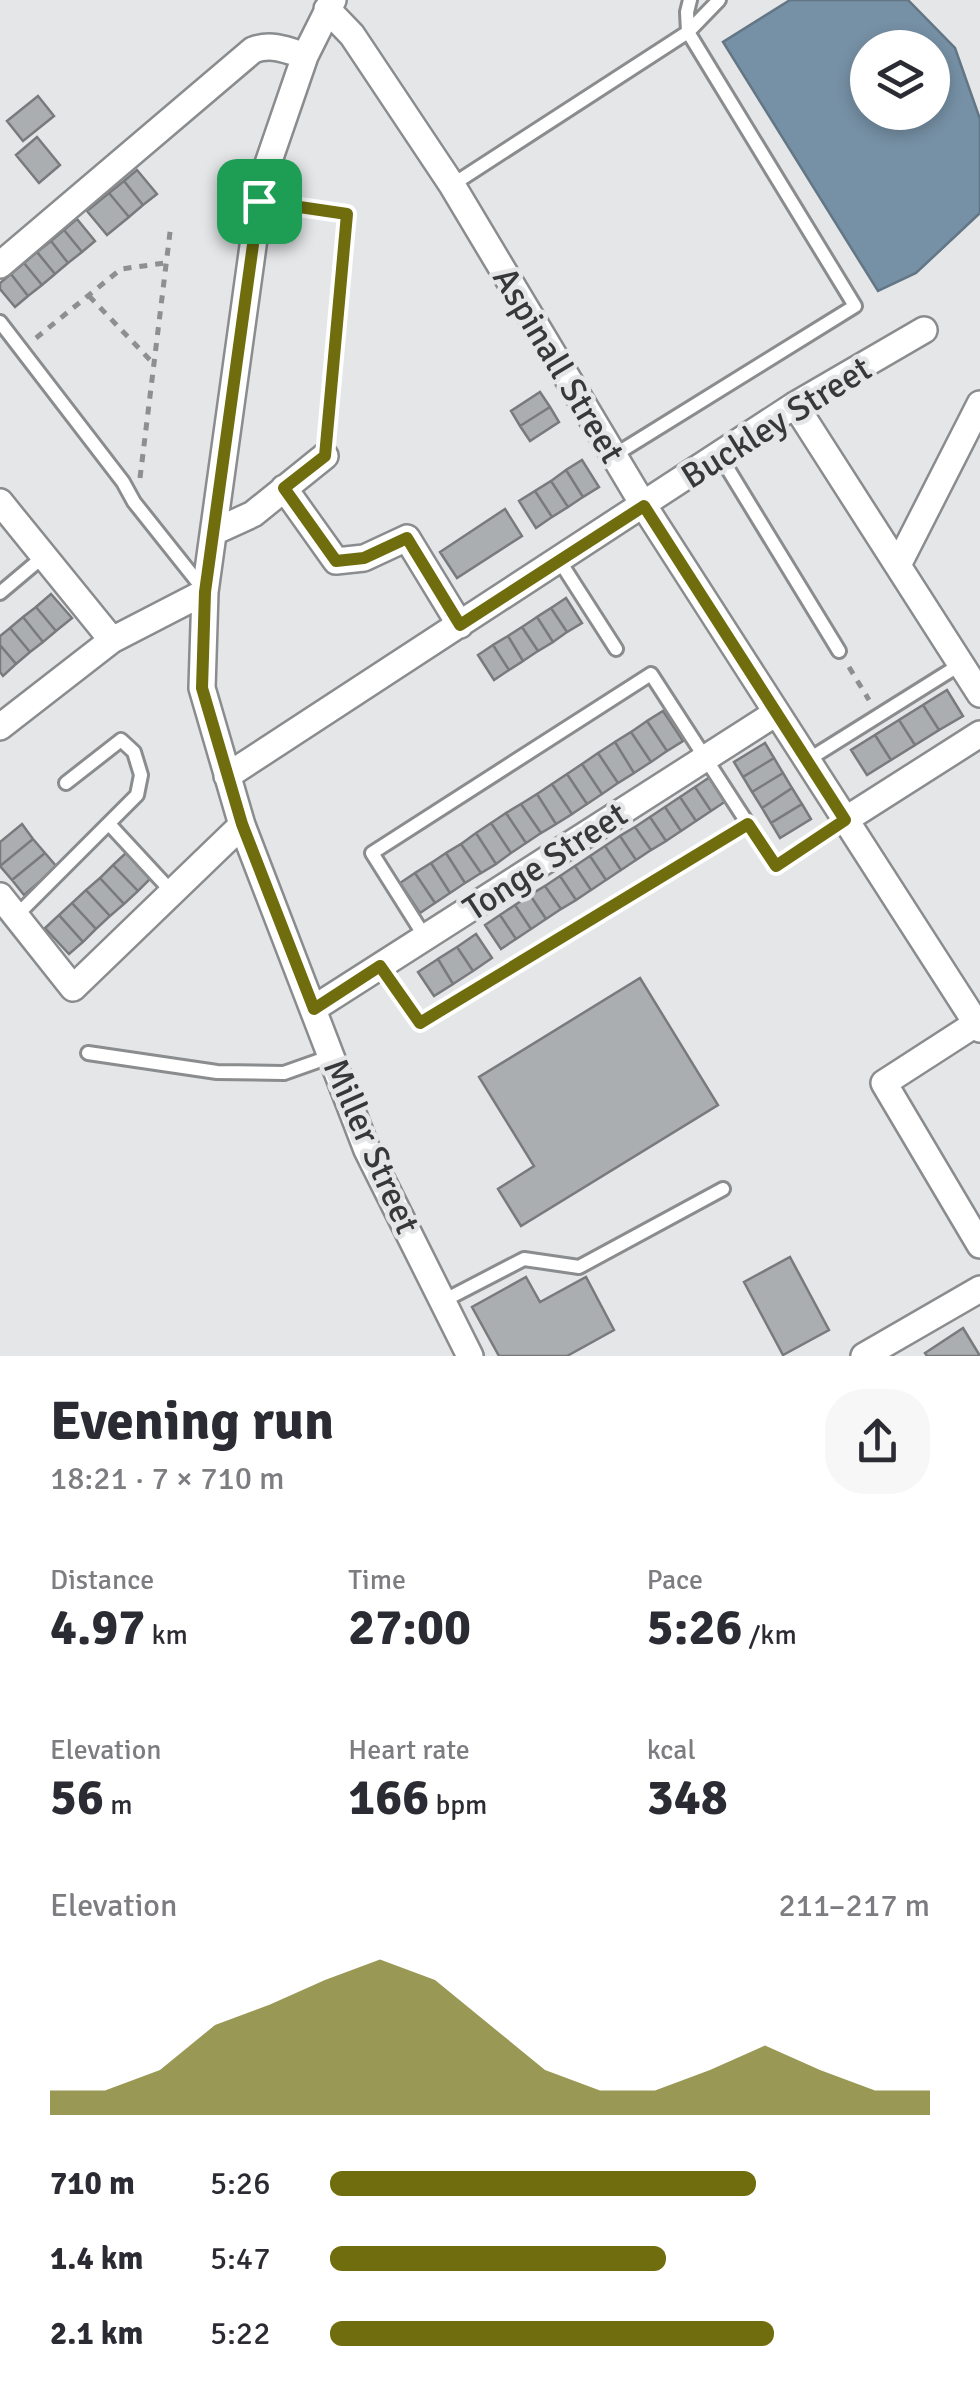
<!DOCTYPE html>
<html lang="en">
<head>
<meta charset="utf-8">
<style>
  :root { --surface:#fff; --page:#f7f7f7; --text:#2b2b33; --muted:#7c7c81; --accent:#6f6d0d }
  body { margin:0; font-family:Signika,sans-serif; background:var(--page); color:var(--text); height:100vh; display:flex; flex-direction:column; font-size:38px; white-space:nowrap }
  * { box-sizing:border-box; margin:0 }
  p { font-size:32px; color:var(--muted) }
  .icon { flex:none; width:55px; height:55px; fill:none; stroke:currentColor; stroke-width:2; stroke-linecap:round; stroke-linejoin:round }
  .map { position:relative; height:1356px; overflow:hidden }
  .sheet { display:flex; flex-direction:column; background:var(--surface); flex:1 }
  .sheet>* { flex:none }
  .tools { position:absolute; left:850px; top:30px; display:grid; gap:20px }
  .tools a { display:grid; place-items:center; width:100px; height:100px; border-radius:50%; background:var(--surface); box-shadow:0 5px 15px #0003; font-size:50px }
  .pin { position:absolute; display:grid; place-items:center; width:85px; height:85px; color:#fff; margin:-42px; border-radius:20px; box-shadow:0 5px 15px #0006 }
  .round { display:grid; place-items:center; flex:none; width:105px; height:105px; border-radius:40px; background:var(--page) }
  .overview { display:flex; align-items:center; justify-content:space-between; height:170px; padding:0 50px }
  h1 { font-size:55px; font-weight:700; line-height:75px }
  .stats { display:grid; grid-template-columns:repeat(3,1fr); gap:15px; height:170px; padding:10px 50px }
  .stats div { display:grid; align-content:center }
  .stats b { font-size:50px; font-weight:700 }
  .stats small { font-size:28px; font-weight:400 }
  .stats p { font-size:28px }
  .chart { height:280px; padding:20px 50px }
  .chart p { display:flex; justify-content:space-between }
  .chart svg { width:100%; height:180px; margin-top:10px; fill:var(--accent); opacity:.7 }
  ul { padding:0 50px; list-style:none; font-size:32px }
  li { display:grid; grid-template-columns:160px 120px 1fr; align-items:center; height:75px }
  li i { height:25px; border-radius:12px; background:var(--accent) }
  .map>svg:first-child { display:block }
  .water { fill:#7690a5; stroke:#637685; stroke-width:2.5; fill-rule:evenodd }
  .building { fill:#abaeb0; stroke:#787a7c; stroke-width:2.5 }
  .lines { fill:none; stroke-linecap:round; stroke-linejoin:round }
  .service-casing { stroke:#8a8c8e; stroke-width:18 }
  .minor-casing { stroke:#8a8c8e; stroke-width:30 }
  .path { stroke:#8d8f90; stroke-width:5; stroke-dasharray:8 8; stroke-linecap:butt }
  .service { stroke:#fff; stroke-width:12 }
  .minor { stroke:#fff; stroke-width:25 }
  .route-casing { stroke:#fff; stroke-width:20 }
  .route { stroke:#6f6d0d; stroke-width:12 }
  .labels { text-anchor:middle; stroke-width:9; stroke-linejoin:round; paint-order:stroke }
  .street-label { font-size:35px; fill:#373839; stroke:#e4e6e8 }
</style>
</head>
<body>
<div class="map">
<svg width="980" height="1356" viewBox="0 0 980 1356">
  <rect width="100%" height="100%" fill="#e4e6e8"/>
  <path class="water" d="M790,0H908L955,48L980,119V213L916,273L878,291L723,42ZM868,48H932V112H868Z"/>
  <path class="building" d="M38,96L54,116L23,141L7,121Z
    M37,137L60,165L39,183L16,155Z
    M137,170L157,194L143,205L124,181Z
    M124,181L143,205L129,217L109,193Z
    M109,193L129,217L107,235L87,211Z
    M77,219L95,241L82,252L64,230Z
    M64,230L82,252L68,263L51,241Z
    M51,241L68,263L55,274L37,252Z
    M37,252L55,274L42,285L24,263Z
    M24,263L42,285L28,296L11,274Z
    M11,274L28,296L15,307L0,289V283Z
    M540,392L550,407L520,426L511,411Z
    M550,407L559,422L530,441L520,426Z
    M582,460L599,487L583,497L566,470Z
    M566,470L583,497L568,507L551,481Z
    M551,481L568,507L552,517L535,491Z
    M535,491L552,517L536,528L519,501Z
    M505,509L522,536L457,578L440,552Z
    M51,594L72,618L56,631L36,607Z
    M566,598L582,623L567,632L551,608Z
    M36,607L56,631L43,642L23,617Z
    M551,608L567,632L553,642L537,617Z
    M23,617L43,642L30,652L10,628Z
    M537,617L553,642L538,651L522,627Z
    M522,627L538,651L523,661L508,636Z
    M10,628L30,652L16,664L0,645V636Z
    M508,636L523,661L509,670L493,645Z
    M0,645L16,664L3,676L0,672Z
    M493,645L509,670L494,680L478,655Z
    M947,690L963,716L939,730L923,705Z
    M923,705L939,730L915,745L899,720Z
    M663,711L683,741L667,751L647,721Z
    M899,720L915,745L891,760L875,735Z
    M647,721L667,751L651,762L631,732Z
    M631,732L651,762L634,773L615,742Z
    M875,735L891,760L867,775L851,750Z
    M615,742L634,773L618,783L598,753Z
    M765,743L774,758L743,777L734,762Z
    M598,753L618,783L602,794L582,764Z
    M774,758L783,773L752,792L743,777Z
    M582,764L602,794L587,804L567,774Z
    M783,773L792,788L762,808L752,792Z
    M567,774L587,804L572,814L552,784Z
    M710,777L726,801L711,811L695,787Z
    M552,784L572,814L556,824L537,794Z
    M695,787L711,811L696,821L680,797Z
    M792,788L802,804L771,823L762,808Z
    M537,794L556,824L541,833L521,804Z
    M680,797L696,821L681,831L665,807Z
    M521,804L541,833L526,843L506,813Z
    M802,804L811,819L780,838L771,823Z
    M665,807L681,831L666,841L650,817Z
    M506,813L526,843L511,853L491,823Z
    M650,817L666,841L651,850L635,827Z
    M491,823L511,853L496,864L476,833Z
    M22,824L33,839L0,866V842Z
    M635,827L651,850L636,860L620,836Z
    M476,833L496,864L481,873L461,844Z
    M620,836L636,860L621,870L605,846Z
    M33,839L45,853L12,880L0,866Z
    M461,844L481,873L465,883L446,853Z
    M605,846L621,870L606,880L590,856Z
    M127,852L151,878L138,891L113,865Z
    M45,853L57,867L24,895L12,880Z
    M446,853L465,883L450,893L431,863Z
    M590,856L606,880L591,890L575,866Z
    M431,863L450,893L435,903L415,873Z
    M113,865L138,891L124,904L100,878Z
    M575,866L591,890L576,900L560,876Z
    M415,873L435,903L420,913L400,883Z
    M560,876L576,900L561,909L545,886Z
    M100,878L124,904L110,916L86,890Z
    M545,886L561,909L546,919L530,895Z
    M86,890L110,916L96,929L72,903Z
    M530,895L546,919L531,929L515,905Z
    M72,903L96,929L83,942L59,915Z
    M515,905L531,929L516,939L500,915Z
    M59,915L83,942L69,954L45,928Z
    M500,915L516,939L501,949L485,925Z
    M476,934L492,958L473,971L457,947Z
    M457,947L473,971L453,984L438,959Z
    M438,959L453,984L434,996L418,972Z
    M640,978L718,1105L521,1226L498,1189L534,1166L479,1077Z
    M790,1257L829,1330L783,1355L744,1282Z
    M526,1277L540,1302L586,1277L614,1330L567,1356H499L472,1307Z
    M963,1328L980,1356H927L925,1353Z"/>
  <g class="lines">
    <defs>
      <path id="service" d="M452,185L688,32L719,0
        M259,201L347,214L325,456
        M0,322L123,482L134,502L204,590
        M613,456L855,306L688,32L687,12L690,0
        M720,456L839,651
        M559,560L616,649
        M0,593L44,556
        M806,761L961,664
        M110,825L172,892
        M16,916L137,795L141,775L134,752L121,740L66,783
        M425,937L372,853L651,674L748,824
        M380,966L420,1023L748,824L776,866L845,820
        M88,1053L217,1072L284,1073L332,1056
        M443,1301L524,1259L579,1267L723,1189"/>
      <path id="minor" d="M333,0L305,56L262,181L205,592L202,688L242,825L367,1150L470,1356
        M327,9L352,35L452,185L644,506L980,1029
        M0,265L253,50C272,43 287,50 305,56
        M795,405L980,694
        M284,488L336,561L364,558L407,538L460,625
        M0,502L112,640
        M214,532L253,514L325,456
        M898,565L980,404
        M0,727L112,640L205,592
        M227,776L795,405L924,330
        M845,820L980,734
        M0,896L73,988L242,825
        M313,1009L776,713
        M980,1021L884,1083L980,1245
        M864,1356L980,1289"/>
    </defs>
    <use href="#service" class="service-casing"/>
    <use href="#minor" class="minor-casing"/>
    <path class="path" d="M89,296L152,362
      M36,338L121,269L165,263
      M140,478L171,224
      M849,667L869,700"/>
    <use href="#service" class="service"/>
    <use href="#minor" class="minor"/>
  </g>
  <g class="lines">
    <defs>
      <path id="route" d="M259,201L347,214L325,456L284,488L336,561L364,558L407,538L460,625L644,506L845,820L776,866L748,824L420,1023L380,966L314,1009L242,824L202,688L205,592Z"/>
    </defs>
    <use href="#route" class="route-casing"/>
    <use href="#route" class="route"/>
  </g>
  <g class="labels">
    <g class="street-label">
      <text transform="translate(559 365) rotate(59)" y="12">Aspinall Street</text>
      <text transform="translate(776 422) rotate(-32)" y="12">Buckley Street</text>
      <text transform="translate(545 861) rotate(-33)" y="12">Tonge Street</text>
      <text transform="translate(372 1146) rotate(66)" y="12">Miller Street</text>
    </g>
  </g>
</svg>
<div class="tools">
<a><svg class="icon" aria-label="layers" viewBox="0 0 24 24"><path d="M12 4l9 5-9 5-9-5zM3 14l9 5 9-5"/></svg></a>
</div>
<div class="pin" style="left:259px;top:201px;background:#1e9e55"><svg class="icon" aria-label="arrive" viewBox="0 0 24 24"><path d="M6 21V4h12l-3 4 3 4H6"/></svg></div>
</div>
<section class="sheet">
<div class="overview"><div><h1>Evening run</h1><p>18:21 · 7 × 710 m</p></div><a class="round"><svg class="icon" aria-label="share" viewBox="0 0 24 24"><path d="M12 15V3M7 8l5-5 5 5M5 13v7h14v-7"/></svg></a></div>
<div class="stats">
<div><p>Distance</p><b>4.97<small> km</small></b></div>
<div><p>Time</p><b>27:00</b></div>
<div><p>Pace</p><b>5:26<small> /km</small></b></div>
</div>
<div class="stats">
<div><p>Elevation</p><b>56<small> m</small></b></div>
<div><p>Heart rate</p><b>166<small> bpm</small></b></div>
<div><p>kcal</p><b>348</b></div>
</div>
<div class="chart"><p><span>Elevation</span>211–217 m</p>
<svg viewBox="0 0 160 44" preserveAspectRatio="none"><path d="M0 44V38L10 38L20 33L30 22L40 17L50 11L60 6L70 11L80 22L90 33L100 38L110 38L120 33L130 27L140 33L150 38L160 38V44z"/></svg>
</div>
<ul>
<li><b>710 m</b>5:26<i style="width:71%"></i></li>
<li><b>1.4 km</b>5:47<i style="width:56%"></i></li>
<li><b>2.1 km</b>5:22<i style="width:74%"></i></li>
</ul>
</section>
</body>
</html>
